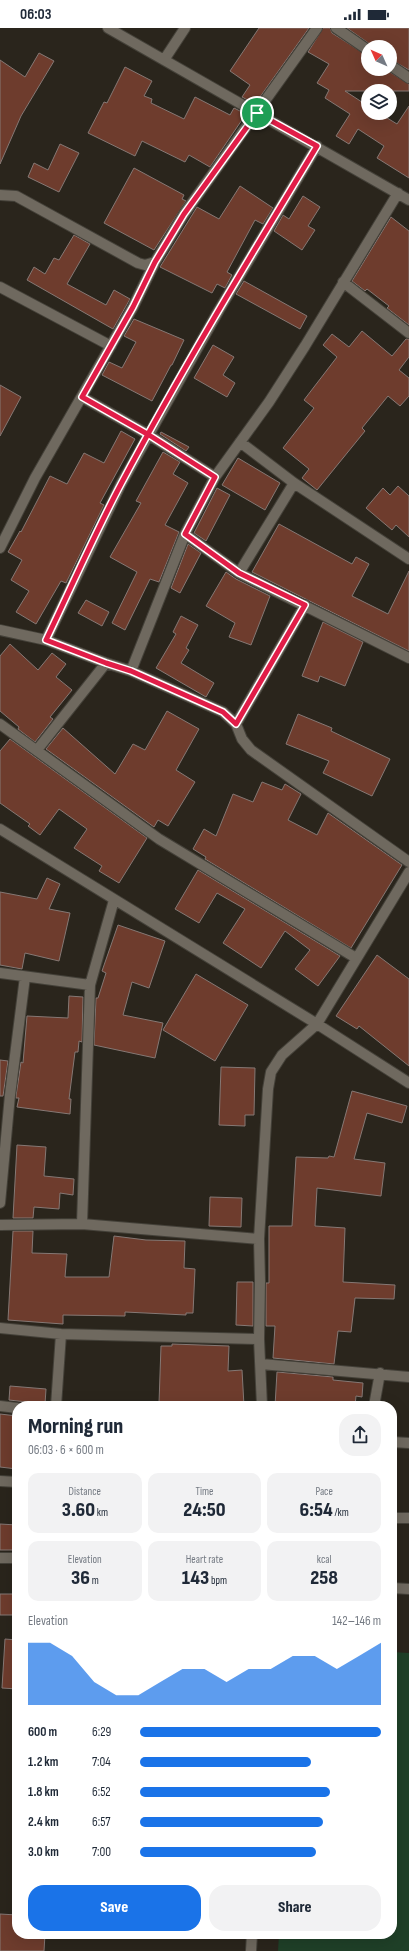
<!DOCTYPE html>
<html lang="en">
<head>
<meta charset="utf-8">
<style>
  :root { --surface:#fff; --page:#f2f2f3; --text:#1f2937; --muted:#747a83; --accent:#1a73e8 }
  body { margin:0; font-family:"Sofia Sans Condensed",sans-serif; background:var(--page); color:var(--text); height:100vh; display:flex; flex-direction:column; font-size:15px; white-space:nowrap }
  * { box-sizing:border-box; margin:0 }
  p { font-size:13px; color:var(--muted) }
  .icon { flex:none; width:22px; height:22px; fill:none; stroke:currentColor; stroke-width:2; stroke-linecap:round; stroke-linejoin:round }
  .map { position:relative; flex:1; overflow:hidden }
  .details { position:absolute; left:12px; top:1373px; width:385px; height:538px; display:flex; flex-direction:column; background:var(--surface); border-radius:16px; box-shadow:0 4px 16px #0002 }
  .details>* { flex:none }
  .needle { width:26px; rotate:315deg }
  .fabs { position:absolute; left:361px; top:12px; display:grid; gap:8px }
  .fabs a { display:grid; place-items:center; width:36px; height:36px; border-radius:50%; background:var(--surface); box-shadow:0 4px 16px #0002; font-size:20px }
  .pin { position:absolute; display:grid; place-items:center; width:34px; height:34px; color:#fff; margin:-17px; border:2px solid #fff; border-radius:50%; box-shadow:0 1px 4px #0007 }
  .round { display:grid; place-items:center; flex:none; width:42px; height:42px; border-radius:16px; background:var(--page) }
  .overview { display:flex; align-items:center; justify-content:space-between; height:68px; padding:0 16px }
  h1 { font-size:22px; font-weight:800; line-height:30px }
  .stats { display:grid; grid-template-columns:repeat(3,1fr); gap:6px; height:68px; padding:4px 16px }
  .stats div { display:grid; align-content:center; border-radius:10px; background:var(--page); text-align:center }
  .stats b { font-size:20px; font-weight:800 }
  .stats small { font-size:11px; font-weight:400 }
  .stats p { font-size:11px }
  .chart { height:112px; padding:8px 16px }
  .chart p { display:flex; justify-content:space-between }
  .chart svg { width:100%; height:72px; margin-top:4px; fill:var(--accent); opacity:.7 }
  .action { display:flex; gap:8px; margin-top:auto; padding:8px 16px }
  .action a { flex:1; height:46px; border-radius:16px; background:var(--accent); color:#fff; font-size:16px; font-weight:800; line-height:46px; text-align:center }
  .action a+a { background:var(--page); color:var(--text) }
  ul { padding:0 16px; list-style:none; font-size:13px }
  li { display:grid; grid-template-columns:64px 48px 1fr; align-items:center; height:30px }
  li i { height:10px; border-radius:5px; background:var(--accent) }
  .status { display:flex; justify-content:space-between; align-items:center; height:28px; padding:0 20px; background:var(--surface); direction:ltr }
  .status svg { height:11px; fill:currentColor }
  .map>svg:first-child { display:block }
  .green { fill:#1f4028 }
  .building { fill:#6e3c2d; stroke:#857874 }
  .lines { fill:none; stroke-linecap:round; stroke-linejoin:round }
  .minor-casing { stroke:#444139; stroke-width:12 }
  .minor { stroke:#6f695f; stroke-width:10 }
  .route-casing { stroke:#fff; stroke-width:8 }
  .route { stroke:#e11d48; stroke-width:5 }
</style>
</head>
<body>
<div class="status"><b>06:03</b><svg viewBox="0 0 49 12"><path d="M0 12V9h3v3zM5 12V6h3v6zM10 12V3h3v9zM15 12V0h3v12zM26 1h20v11H26zM47 4h2v5h-2z"/></svg></div>
<div class="map">
<svg width="409" height="1923" viewBox="0 0 409 1923">
  <rect width="100%" height="100%" fill="#2a251c"/>
  <path class="green" d="M392,1624L409,1625V1923H278L279,1906H392Z"/>
  <path class="building" d="M259,0H309L255,76L242,69L250,57L230,43Z
    M323,0H330L332,5L368,28V41H385L409,56V63H345L368,78V85H379L397,96L409,78V150L377,130L384,118L358,101L349,116L336,108L350,86L325,70L329,62L317,55L329,36L308,24Z
    M347,0H409V42L390,31V19H374Z
    M39,25L54,33L21,88L0,136V32L25,49Z
    M125,39L152,53L144,68L152,71L151,75L184,91L195,69L230,87L234,80L246,86L210,139L189,127L185,134L142,113L135,128L88,105L104,74L107,75Z
    M60,116L79,125L59,164L28,149L34,135L48,142Z
    M134,140L184,167L182,171L186,173L154,222L104,195Z
    M240,158L273,180L263,196L255,192L227,244L232,247L225,260L217,256L212,265L160,239L197,179L219,191Z
    M303,168L320,179L308,198L315,202L302,222L274,203L283,187L289,191Z
    M391,189L409,203V297L387,280L389,278L367,261L365,263L352,253Z
    M74,207L90,216L67,256L106,277L114,262L130,271L113,301L27,252L34,239L45,246L54,230L59,232Z
    M244,253L307,288L300,301L236,266Z
    M134,291L184,312L172,337H171L152,373L102,347L109,334L122,340L136,314L124,308Z
    M362,303L392,328L406,311H409V329L399,342L409,350V368L400,378L388,368L362,400L365,403L317,462L302,450L309,441L283,420L314,380L304,372L337,329L323,317L332,306L349,319Z
    M213,317L234,329L223,347L235,355L227,369L194,350Z
    M0,357L21,369L0,408Z
    M121,403L135,411L100,475L104,477L66,555L61,553L36,596L16,584L29,563L11,552L22,532L8,524L20,503L21,504L50,448L67,456L84,425L104,435Z
    M161,404L189,419L186,423L160,406Z
    M163,424L180,434L173,446L188,455L165,497L179,504L159,554L150,551L125,602L112,595L137,544L110,529L141,475L136,473Z
    M238,430L280,455L265,482L222,457Z
    M398,458L409,468V509L396,497L392,502L366,480L383,460L390,467Z
    M217,460L230,467L206,513L194,505Z
    M279,496L352,536L356,529L369,536L352,568L388,586L409,543V623L252,544Z
    M188,516L201,525L180,565L171,560Z
    M226,544L236,551L270,568L251,617L229,609L235,595L206,578Z
    M86,572L109,584L102,598L78,585Z
    M181,588L198,597L186,620L189,622L181,635L214,655L206,669L156,640L176,606L173,604Z
    M323,594L363,614L345,658L320,648L318,654L302,648Z
    M10,616L38,642L52,625L66,636L56,649L72,662L50,689L53,691L35,714L18,701L19,699L0,683V628Z
    M167,683L199,701L176,742L195,754L168,798L158,792L154,799L46,721L63,700L115,746L133,716L145,722Z
    M298,686L332,700L331,703L390,731L372,768L323,745L329,733L286,716Z
    M10,711L147,810L119,855L99,843L102,838L74,820L87,801L59,781L40,807L28,798L30,796L0,775V723Z
    M262,754L282,762L285,756L301,766L288,792L317,807L328,785L402,837L351,920L205,831L206,829L193,821L204,801L216,808L233,766L253,774Z
    M198,842L340,928L318,958L295,941L310,922L285,903L261,940L223,915L245,881L217,865L199,895L175,881Z
    M47,850L60,856L49,881L70,885L59,933L25,925L22,941L0,937V864L37,871Z
    M118,897L165,913L149,960L132,954L123,987L163,995L155,1030L94,1017L96,970H98L106,945L102,943Z
    M377,927L409,951V1038L359,998L357,1001L336,988Z
    M196,946L248,977L215,1033L163,1002Z
    M69,968L83,969L82,1014L79,1013L78,1024H75L69,1071H71L70,1086L17,1079L19,1070H16V1068L21,1034L23,1035L27,988L68,990Z
    M0,1032L8,1033L3,1068H0Z
    M221,1039L255,1040L254,1087H245V1098L219,1097Z
    M352,1063L407,1078L402,1095L367,1085L354,1131L385,1135L381,1168L317,1160L315,1198L345,1200L343,1254L395,1257L394,1271L355,1270L351,1304L338,1303L334,1336L273,1330L275,1298H266V1255H269V1198H292L296,1129L328,1130L329,1128L334,1129Z
    M17,1117L46,1119L44,1148L74,1151L73,1167L60,1165L59,1181L34,1179L33,1190H13Z
    M210,1169L242,1170L241,1199L209,1198Z
    M13,1203H33L32,1225L67,1226L65,1249H109L114,1208L146,1212L185,1213L184,1240L195,1241L193,1285H186V1287L125,1284V1288L63,1287V1296L8,1292Z
    M237,1254H253V1298L236,1297Z
    M172,1316L229,1318L228,1343L242,1342L244,1378L159,1375L161,1318H172Z
    M277,1344L333,1349V1352L363,1355L362,1369L356,1368L355,1378H275Z
    M10,1358L46,1361L45,1376L9,1372Z
    M0,1386L17,1388V1441L0,1439Z
    M0,1496L17,1497V1522H0Z
    M0,1566H17V1587H0Z
    M5,1611L17,1612V1661L2,1660Z
    M0,1886L17,1887V1906H45L44,1923H0Z"/>
  <g class="lines">
    <defs>
      <path id="minor" d="M108,0L409,172
        M336,0L368,22
        M164,32L185,0
        M390,37L409,50
        M0,167L16,168L138,235L145,237L155,234L184,186L317,0
        M343,254L409,305
        M0,259L111,318
        M82,369L149,407L215,449
        M240,414L294,455L409,531
        M185,506L239,545L409,630
        M0,520L35,450L133,279L155,234
        M239,545L294,455
        M0,602L46,612L106,635L131,643L223,684L236,696L242,711L251,722L409,834
        M46,612L121,456L219,282L317,118
        M131,643L185,506L215,449L269,374L305,318L398,165
        M0,696L159,811L356,930
        M236,696L305,577
        M37,722L106,635
        M0,801L317,996L409,1055
        M0,945L90,957
        M0,1175L10,1067L25,949
        M82,1196L90,957L114,872
        M0,1197L82,1196L259,1211
        M0,1300L61,1306L259,1311
        M261,1336L409,1349
        M0,1378L17,1380
        M56,1378L61,1306
        M262,1378L259,1311L260,1253L259,1211L268,1061L271,1044L282,1027L317,996L409,844
        M374,1378L380,1345
        M392,1414L409,1415
        M0,1453L17,1454
        M392,1490H409
        M0,1530H17
        M392,1560L409,1561
        M251,1923L252,1906"/>
    </defs>
    <use href="#minor" class="minor-casing"/>
    <use href="#minor" class="minor"/>
  </g>
  <g class="lines">
    <defs>
      <path id="route" d="M257,85L184,186L155,234L133,279L82,369L149,407L215,449L185,506L239,545L305,577L236,696L223,684L131,643L106,635L46,612C71,560 94,507 121,456C182,341 250,229 317,118L257,85"/>
    </defs>
    <use href="#route" class="route-casing"/>
    <use href="#route" class="route"/>
  </g>
</svg>
<div class="fabs">
<a><svg class="needle" viewBox="-14 -14 28 28"><path d="M0-13l5 13h-10z" fill="#e53935"/><path d="M0 13l5-13h-10z" fill="#747a83"/></svg></a>
<a><svg class="icon" aria-label="layers" viewBox="0 0 24 24"><path d="M12 4l9 5-9 5-9-5zM3 14l9 5 9-5"/></svg></a>
</div>
<div class="pin" style="left:257px;top:85px;background:#1e9e55"><svg class="icon" aria-label="arrive" viewBox="0 0 24 24"><path d="M6 21V4h12l-3 4 3 4H6"/></svg></div>
<section class="details">
<div class="overview"><div><h1>Morning run</h1><p>06:03 · 6 × 600 m</p></div><a class="round"><svg class="icon" aria-label="share" viewBox="0 0 24 24"><path d="M12 15V3M7 8l5-5 5 5M5 13v7h14v-7"/></svg></a></div>
<div class="stats">
<div><p>Distance</p><b>3.60<small> km</small></b></div>
<div><p>Time</p><b>24:50</b></div>
<div><p>Pace</p><b>6:54<small> /km</small></b></div>
</div>
<div class="stats">
<div><p>Elevation</p><b>36<small> m</small></b></div>
<div><p>Heart rate</p><b>143<small> bpm</small></b></div>
<div><p>kcal</p><b>258</b></div>
</div>
<div class="chart"><p><span>Elevation</span>142–146 m</p>
<svg viewBox="0 0 160 44" preserveAspectRatio="none"><path d="M0 44V6L10 6L20 14L30 30L40 38L50 38L60 30L70 22L80 22L90 30L100 22L110 22L120 14L130 14L140 22L150 14L160 6V44z"/></svg>
</div>
<ul>
<li><b>600 m</b>6:29<i style="width:100%"></i></li>
<li><b>1.2 km</b>7:04<i style="width:71%"></i></li>
<li><b>1.8 km</b>6:52<i style="width:79%"></i></li>
<li><b>2.4 km</b>6:57<i style="width:76%"></i></li>
<li><b>3.0 km</b>7:00<i style="width:73%"></i></li>
</ul>
<div class="action"><a>Save</a><a>Share</a></div>
</section>
</div>
</body>
</html>
